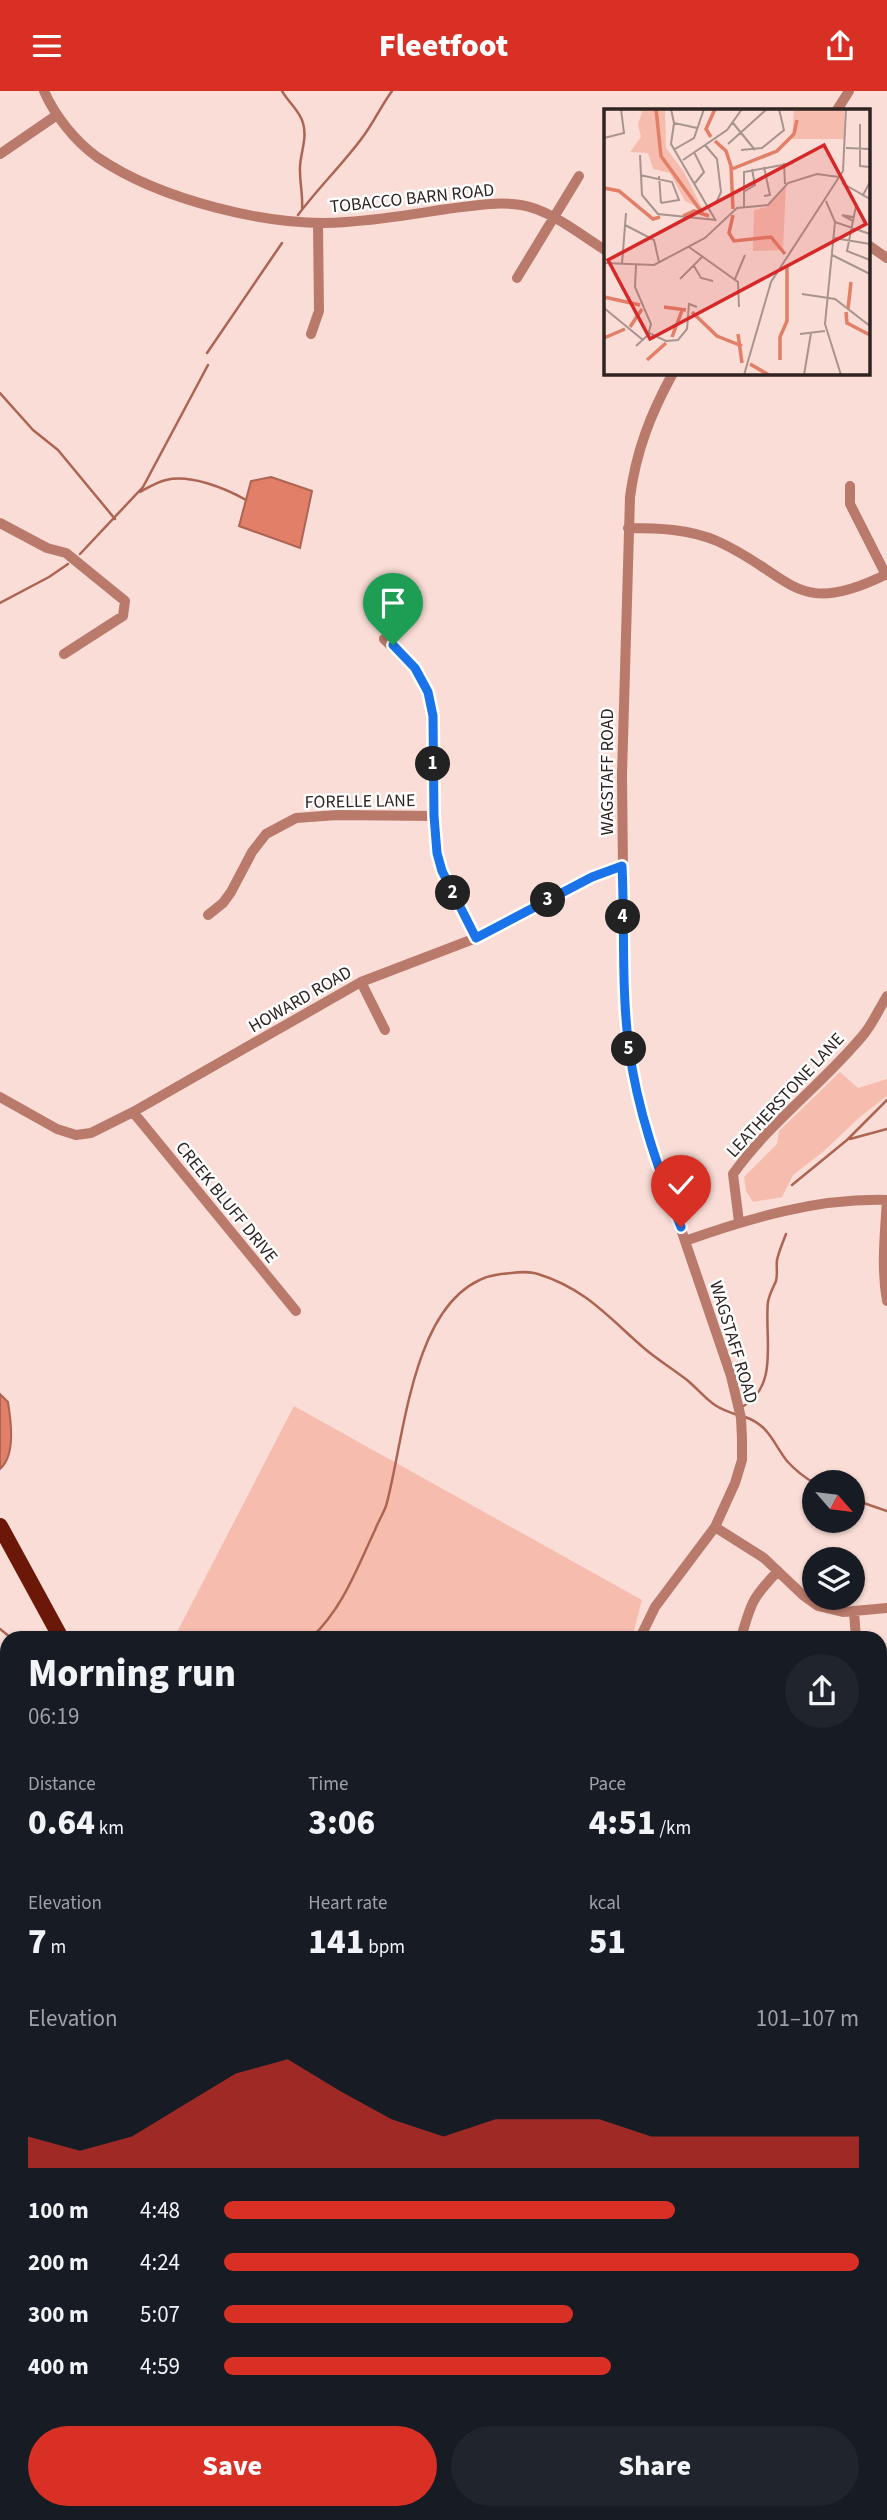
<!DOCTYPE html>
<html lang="en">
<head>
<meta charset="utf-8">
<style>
  :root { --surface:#171b24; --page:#20242c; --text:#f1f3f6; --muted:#9ea1a6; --accent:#d93025 }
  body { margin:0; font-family:"Source Sans 3",sans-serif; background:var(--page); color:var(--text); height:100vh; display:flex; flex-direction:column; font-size:26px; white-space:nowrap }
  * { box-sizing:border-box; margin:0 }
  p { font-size:23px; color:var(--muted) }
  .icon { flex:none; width:38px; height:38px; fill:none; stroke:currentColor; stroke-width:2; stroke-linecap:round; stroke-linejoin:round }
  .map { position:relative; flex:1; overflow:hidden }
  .side { position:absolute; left:0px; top:1540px; width:887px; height:889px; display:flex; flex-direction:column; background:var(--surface); border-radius:21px 21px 0 0; box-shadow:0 2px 5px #0004 }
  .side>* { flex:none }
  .needle { width:46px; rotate:118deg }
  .buttons { position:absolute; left:802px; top:1379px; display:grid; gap:14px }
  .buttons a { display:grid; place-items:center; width:63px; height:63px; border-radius:50%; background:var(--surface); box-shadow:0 2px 5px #0004; font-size:35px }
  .pin { position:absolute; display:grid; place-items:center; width:60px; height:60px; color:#fff; margin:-72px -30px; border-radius:50% 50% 50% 0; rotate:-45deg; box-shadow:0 0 7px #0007 }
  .pin .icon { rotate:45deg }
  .km { position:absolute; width:35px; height:35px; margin:-18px; border-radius:50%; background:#222; color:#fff; font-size:19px; line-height:35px; text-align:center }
  .round { display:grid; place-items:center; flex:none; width:74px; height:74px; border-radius:37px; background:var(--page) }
  .head { display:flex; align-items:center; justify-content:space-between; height:119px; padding:0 28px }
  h1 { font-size:38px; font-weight:800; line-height:52px }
  .figures { display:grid; grid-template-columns:repeat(3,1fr); gap:10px; height:119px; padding:7px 28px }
  .figures div { display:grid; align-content:center }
  .figures b { font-size:35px; font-weight:800 }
  .figures small { font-size:19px; font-weight:400 }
  .figures p { font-size:19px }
  .chart { height:196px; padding:14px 28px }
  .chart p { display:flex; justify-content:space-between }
  .chart svg { width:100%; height:126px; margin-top:7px; fill:var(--accent); opacity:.7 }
  .button { display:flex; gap:14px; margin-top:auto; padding:14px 28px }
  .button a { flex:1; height:80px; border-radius:42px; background:var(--accent); color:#fff; font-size:28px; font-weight:800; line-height:80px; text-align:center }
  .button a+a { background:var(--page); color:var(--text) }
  ul { padding:0 28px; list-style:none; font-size:23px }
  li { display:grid; grid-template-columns:112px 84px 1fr; align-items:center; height:52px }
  li i { height:18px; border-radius:9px; background:var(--accent) }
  header { display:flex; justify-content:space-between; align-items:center; height:91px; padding:0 28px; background:var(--accent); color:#fff; font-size:32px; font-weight:800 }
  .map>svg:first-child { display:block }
  .green { fill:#f6bdaf }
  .water { fill:#e17f68; stroke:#ac6453; stroke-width:2 }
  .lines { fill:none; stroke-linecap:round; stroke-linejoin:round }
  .stream { stroke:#ac6453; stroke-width:2.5 }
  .minor { stroke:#ba7a6b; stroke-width:10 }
  .trunk { stroke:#6b1808; stroke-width:16 }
  .route-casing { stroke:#fff; stroke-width:14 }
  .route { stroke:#1a73e8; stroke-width:9 }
  .labels { text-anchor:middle; stroke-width:5; stroke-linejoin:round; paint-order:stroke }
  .street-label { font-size:18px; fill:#2f2422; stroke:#fff }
  .inset-river { fill:none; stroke:#e17f68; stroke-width:3.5 }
  .inset-road { fill:none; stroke:#a9938e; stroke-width:2 }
  .view { fill:#d62828; fill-opacity:0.15; stroke:#d62828; stroke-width:3.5 }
  .inset-edge { fill:none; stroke:#2f2422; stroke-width:3.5 }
</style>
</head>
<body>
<header><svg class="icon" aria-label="menu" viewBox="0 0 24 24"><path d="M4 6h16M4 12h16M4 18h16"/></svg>Fleetfoot<svg class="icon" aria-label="share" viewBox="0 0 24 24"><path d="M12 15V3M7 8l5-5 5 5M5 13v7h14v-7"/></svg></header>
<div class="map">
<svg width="887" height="2429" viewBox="0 0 887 2429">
  <rect width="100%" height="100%" fill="#faddd6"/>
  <path class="green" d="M840,981L858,997L887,988V1005L860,1026L824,1060L793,1084L782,1106L753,1111L746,1100L744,1086L777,1053L779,1040Z
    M294,1315L642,1509L632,1547H174Z"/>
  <path class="water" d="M271,386L312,400L300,457L239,435L251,390Z
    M0,1303L8,1311C11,1330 16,1364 0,1378Z"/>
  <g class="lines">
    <path class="stream" d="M282,0C288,11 300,20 303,32C308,49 299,64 300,80C300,93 303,105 302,118
      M298,124C318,97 342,74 362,47C373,33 381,15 392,0
      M207,262L282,152
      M0,302L33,339L58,359L115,428
      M140,401C149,396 157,391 166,389C190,383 225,397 246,409
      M80,463L143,396L208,274
      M0,512L49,486L68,473
      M850,1048L887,1038
      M792,1094L847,1049L887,1009
      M742,1316C780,1295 764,1246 768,1211C769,1204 773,1197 776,1190C778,1183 776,1176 777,1169C779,1160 783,1151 786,1143
      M745,1326C769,1334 773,1352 787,1370C795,1379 804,1386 814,1392
      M852,1408L887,1420
      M0,1538L11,1547
      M311,1547C343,1517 357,1477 375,1439C378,1431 383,1423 386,1415C405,1348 412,1194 501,1183C513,1182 526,1179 538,1183C586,1198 608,1226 645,1258C658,1269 673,1278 687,1289C709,1308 709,1315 738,1324"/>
    <path class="minor" d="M44,0C55,25 75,50 97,66C160,109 271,137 346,131C380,129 414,123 447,118C471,115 497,110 521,114C549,118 581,144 605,159
      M837,19L849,0
      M0,63L57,24
      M868,154L887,167
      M517,187L579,85
      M311,243L319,220L318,133
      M850,395V413L886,484
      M0,432L47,457L66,462L125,510L123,525L64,563
      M628,437C658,437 689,438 717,450C793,484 795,529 887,483
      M384,548L415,577L428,601L433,625L434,725L437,762L442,780L476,847
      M208,824L223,812L231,801L252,761L266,743L296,727L337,724L434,725
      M361,891L385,939
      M0,1006L57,1038L76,1044L91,1042L133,1021L361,891L476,847L592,786L622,775
      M133,1021L296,1220
      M887,1109C885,1142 881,1176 887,1210
      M739,1131L733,1083C770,1031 824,992 864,943C873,932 879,918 887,905
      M685,1150C750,1127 817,1107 887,1109
      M715,1436L764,1467L804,1505L818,1515L843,1521L887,1517
      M854,1521L856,1547
      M640,1547L655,1516L715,1436L735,1392L742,1369V1348L741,1327L731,1285L640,1018L629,956L624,873L622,684L630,406C636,360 651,322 673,282
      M741,1547C751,1512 752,1507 778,1480
      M880,1649L887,1651
      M880,1771L887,1773
      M880,1970L887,1974
      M880,2053L887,2041
      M0,2060L7,2065
      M0,2123L7,2113
      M0,2232L7,2239
      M0,2311L7,2304
      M232,2422V2429
      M396,2422L401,2429
      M205,2429V2422
      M432,2429L442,2422"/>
    <path class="trunk" d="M0,1435L61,1547
      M527,2422L532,2429"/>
  </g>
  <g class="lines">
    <defs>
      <path id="route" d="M393,554L415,577L428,601L433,625L434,725L437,762L442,780L476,847L592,786L622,775C625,836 621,897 629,957C637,1018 658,1078 681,1136"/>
    </defs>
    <use href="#route" class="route-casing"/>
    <use href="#route" class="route"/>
  </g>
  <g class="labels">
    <g class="street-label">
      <text transform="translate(412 107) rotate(-6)" y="6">TOBACCO BARN ROAD</text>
      <text transform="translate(607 681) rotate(-90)" y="6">WAGSTAFF ROAD</text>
      <text transform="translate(360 710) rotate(-1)" y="6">FORELLE LANE</text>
      <text transform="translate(300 908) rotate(-30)" y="6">HOWARD ROAD</text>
      <text transform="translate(785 1004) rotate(-47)" y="6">LEATHERSTONE LANE</text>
      <text transform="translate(227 1111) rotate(51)" y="6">CREEK BLUFF DRIVE</text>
      <text transform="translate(734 1251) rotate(73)" y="6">WAGSTAFF ROAD</text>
    </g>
  </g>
  <g transform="translate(604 18)">
    <rect width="266" height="266" fill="#faddd6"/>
    <path d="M39,0H61L62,39L80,63L99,101L81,92L66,64L49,60L44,44L26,43L37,28L34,15ZM190,0H240L241,30H188ZM182,76L179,141L149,142L150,101L162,98Z" fill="#f6bdaf"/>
    <path class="inset-river" d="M52,0L57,47L99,105M107,28L102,20L111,0M111,32L122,42L127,57L129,100M128,60L173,42L190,25L193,11M0,79L15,82L49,110L56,108M129,106L125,124L130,132L167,128L181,145M79,107L90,102L105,107M0,188L36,196M60,198L82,201M244,200L247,173M88,203L113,227L138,237M242,203L243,214L266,226M26,218L38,200M134,225L138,254M68,228L79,199M0,229L21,220M43,251L62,234M176,251V228L183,212V157M146,255L165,266"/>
    <path class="inset-road" d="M67,0L70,14L93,19M70,14L67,35L112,112M129,14L151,41M256,15V57L266,58M0,29L20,24L17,0M124,35L163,0M101,36L113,50L117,83L113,92L103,99M242,39L266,40M71,40L90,29L100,0M137,41L158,39L180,21L175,0M90,43L100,63L91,74M36,46L38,86L54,105L112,111M79,51L123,21L138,0M180,54L181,75M160,58L166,86L160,87M36,66L68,73L75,91L57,94M55,67L57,94M266,73L259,86L266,90M238,74L259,86M141,82L151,76L148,60M222,92L231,113L221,215L237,266M252,97L243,142L266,151M140,98V63L189,54M249,112L238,106L249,108M231,113L266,125M21,116L50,131L55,153M230,129L266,135M85,138L134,173L135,198M228,146L266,165M0,154L50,156L101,129L133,99L164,96L184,74L213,65L235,68M18,155L22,104M90,157L97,169L109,172M76,170L99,147M131,170L141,146M198,185L231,190L266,217M0,199L39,231M45,224L62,232L74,231L83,220L85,195L93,198M196,225L221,222M32,237L44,226L47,215L31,178L32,156M140,266L167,173L239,62L242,0M200,266L207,224"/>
    <path class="view" d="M220,36L262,115L46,230L4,151Z"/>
    <rect width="266" height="266" class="inset-edge"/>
  </g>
</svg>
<div class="buttons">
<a><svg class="needle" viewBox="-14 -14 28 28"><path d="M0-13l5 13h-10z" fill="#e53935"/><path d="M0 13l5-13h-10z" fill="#9ea1a6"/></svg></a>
<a><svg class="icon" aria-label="layers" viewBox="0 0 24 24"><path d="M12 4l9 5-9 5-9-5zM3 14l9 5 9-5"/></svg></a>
</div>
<div class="pin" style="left:393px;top:554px;background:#1e9e55"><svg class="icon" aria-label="arrive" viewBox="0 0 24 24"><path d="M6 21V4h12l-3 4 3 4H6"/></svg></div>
<div class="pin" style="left:681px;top:1136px;background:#d93025"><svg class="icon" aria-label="check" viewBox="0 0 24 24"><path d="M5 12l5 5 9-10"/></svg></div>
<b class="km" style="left:433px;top:673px">1</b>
<b class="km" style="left:453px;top:802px">2</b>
<b class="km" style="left:548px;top:809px">3</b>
<b class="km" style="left:623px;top:826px">4</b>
<b class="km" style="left:629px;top:958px">5</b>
<section class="side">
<div class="head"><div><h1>Morning run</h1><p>06:19</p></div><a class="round"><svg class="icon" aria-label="share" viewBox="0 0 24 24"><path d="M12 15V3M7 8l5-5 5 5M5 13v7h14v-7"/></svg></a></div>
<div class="figures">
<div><p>Distance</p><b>0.64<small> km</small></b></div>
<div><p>Time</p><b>3:06</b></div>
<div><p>Pace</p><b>4:51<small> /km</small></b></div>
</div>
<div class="figures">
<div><p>Elevation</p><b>7<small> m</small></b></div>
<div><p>Heart rate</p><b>141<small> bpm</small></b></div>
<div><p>kcal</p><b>51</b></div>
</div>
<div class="chart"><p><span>Elevation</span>101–107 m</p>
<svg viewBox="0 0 160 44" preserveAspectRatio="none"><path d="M0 44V33L10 38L20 33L30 22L40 11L50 6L60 17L70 27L80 33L90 27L100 27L110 27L120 33L130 33L140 33L150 33L160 33V44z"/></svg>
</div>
<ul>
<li><b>100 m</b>4:48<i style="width:71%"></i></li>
<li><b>200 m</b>4:24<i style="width:100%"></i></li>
<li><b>300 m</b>5:07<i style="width:55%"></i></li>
<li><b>400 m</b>4:59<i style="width:61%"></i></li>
</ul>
<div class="button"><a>Save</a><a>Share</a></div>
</section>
</div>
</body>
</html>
